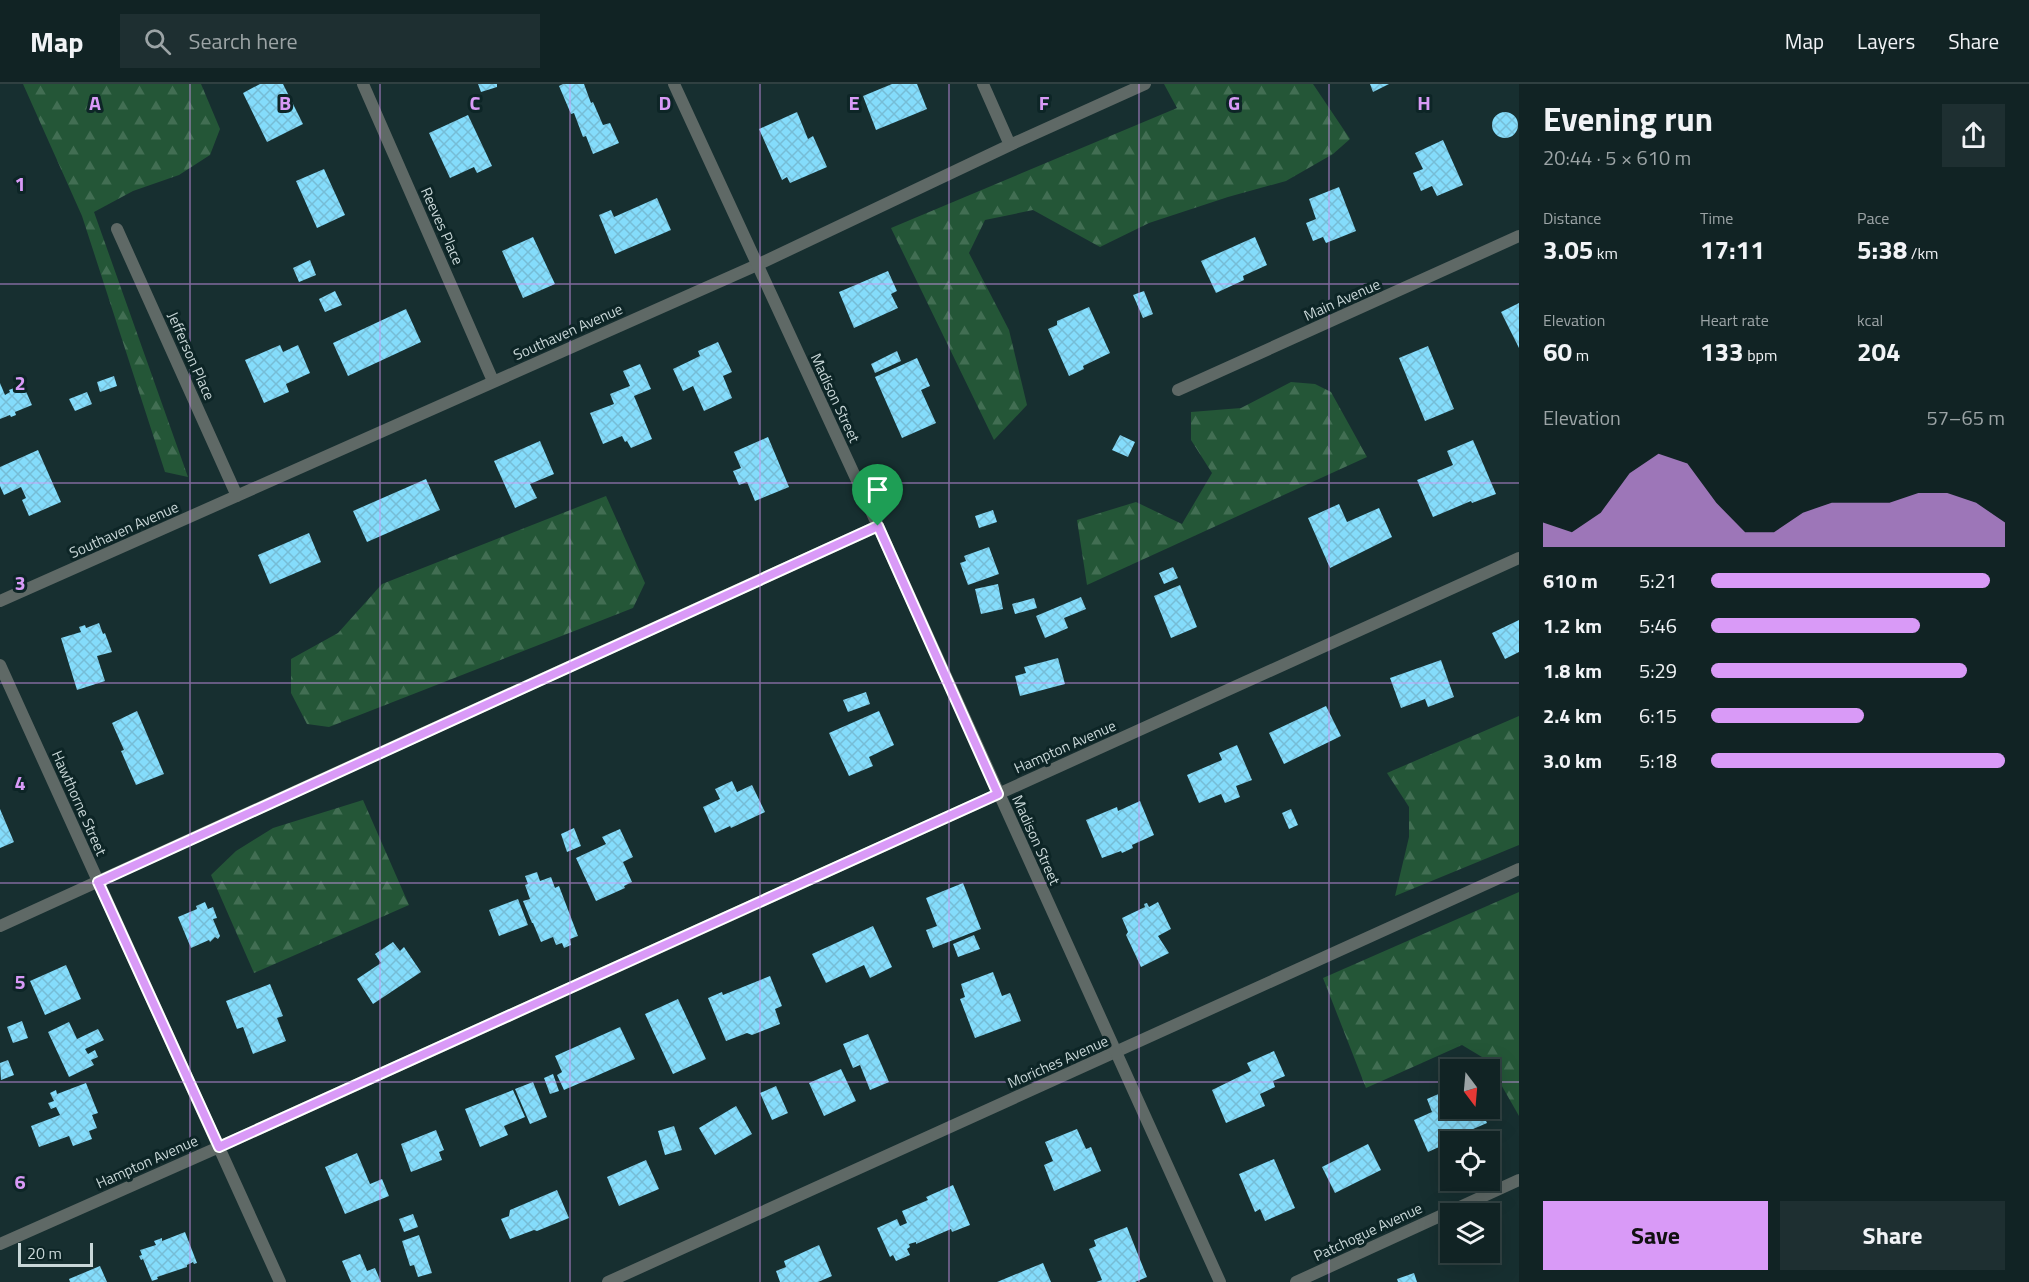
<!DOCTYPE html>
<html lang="en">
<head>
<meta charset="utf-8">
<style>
  :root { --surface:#112324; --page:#1e2f31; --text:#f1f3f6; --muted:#9ca4a6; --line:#304041; --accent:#d99af7 }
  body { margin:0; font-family:"Titillium Web",sans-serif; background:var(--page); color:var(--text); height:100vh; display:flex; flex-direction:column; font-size:22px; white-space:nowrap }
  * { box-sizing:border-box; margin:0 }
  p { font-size:20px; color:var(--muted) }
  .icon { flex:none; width:33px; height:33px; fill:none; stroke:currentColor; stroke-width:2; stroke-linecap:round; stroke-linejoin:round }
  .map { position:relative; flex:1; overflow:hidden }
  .panel { display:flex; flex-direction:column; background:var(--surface); width:510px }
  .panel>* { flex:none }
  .needle { width:39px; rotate:164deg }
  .fabs { position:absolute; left:1440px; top:975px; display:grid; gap:12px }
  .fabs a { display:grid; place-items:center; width:60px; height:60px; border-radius:0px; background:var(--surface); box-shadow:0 6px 24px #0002,0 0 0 2px var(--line); font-size:30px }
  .scale { position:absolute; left:18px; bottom:15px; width:75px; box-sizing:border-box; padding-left:6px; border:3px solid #c9d7d8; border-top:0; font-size:16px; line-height:21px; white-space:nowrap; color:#c9d7d8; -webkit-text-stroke:4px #0d2526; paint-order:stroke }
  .pin { position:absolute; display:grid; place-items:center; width:51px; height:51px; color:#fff; margin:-62px -26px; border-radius:50% 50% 50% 0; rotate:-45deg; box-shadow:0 0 6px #0007 }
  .pin .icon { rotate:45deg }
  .round { display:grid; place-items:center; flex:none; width:63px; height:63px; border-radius:0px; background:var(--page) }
  .head { display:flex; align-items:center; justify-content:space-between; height:102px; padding:0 24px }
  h1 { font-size:33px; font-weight:700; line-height:45px }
  .figures { display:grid; grid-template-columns:repeat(3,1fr); gap:9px; height:102px; padding:6px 24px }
  .figures div { display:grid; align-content:center }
  .figures b { font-size:26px; font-weight:700 }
  .figures small { font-size:16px; font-weight:400 }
  .figures p { font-size:16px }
  .chart { height:168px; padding:12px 24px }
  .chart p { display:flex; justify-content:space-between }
  .chart svg { width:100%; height:108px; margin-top:6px; fill:var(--accent); opacity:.7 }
  .primary-button { display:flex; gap:12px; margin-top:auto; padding:12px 24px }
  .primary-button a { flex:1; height:69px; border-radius:0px; background:var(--accent); color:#111; font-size:24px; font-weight:700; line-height:69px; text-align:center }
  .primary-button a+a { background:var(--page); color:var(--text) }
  ul { padding:0 24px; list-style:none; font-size:20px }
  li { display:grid; grid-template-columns:96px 72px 1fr; align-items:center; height:45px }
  li i { height:15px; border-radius:8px; background:var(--accent) }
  header { display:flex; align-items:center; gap:36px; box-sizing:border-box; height:84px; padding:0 30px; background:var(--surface); border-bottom:2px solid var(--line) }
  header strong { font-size:28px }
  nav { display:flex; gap:33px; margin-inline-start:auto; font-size:21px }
  .search { width:420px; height:54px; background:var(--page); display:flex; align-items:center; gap:15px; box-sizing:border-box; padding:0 21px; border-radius:0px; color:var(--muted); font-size:22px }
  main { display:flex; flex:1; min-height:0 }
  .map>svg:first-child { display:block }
  .forest { fill:url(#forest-firs) }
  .building { fill:url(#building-cross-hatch) }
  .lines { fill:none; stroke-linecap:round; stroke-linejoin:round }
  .minor { stroke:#5f6966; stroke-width:12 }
  .tertiary { stroke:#5f6966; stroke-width:12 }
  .route-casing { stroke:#fff; stroke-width:12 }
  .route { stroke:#d99af7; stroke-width:8 }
  .grid { fill:none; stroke:#d99af7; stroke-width:1.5; stroke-opacity:0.55 }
  .labels { text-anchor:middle; stroke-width:6; stroke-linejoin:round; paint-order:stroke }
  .street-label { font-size:15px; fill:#c9d7d8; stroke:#0d2526 }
  .grid-label { font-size:20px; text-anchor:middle; font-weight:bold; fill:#d99af7; stroke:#0d2526; stroke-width:6; stroke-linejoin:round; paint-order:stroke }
</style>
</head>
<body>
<header>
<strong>Map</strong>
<div class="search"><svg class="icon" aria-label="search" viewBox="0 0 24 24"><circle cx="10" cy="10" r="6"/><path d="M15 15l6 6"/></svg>Search here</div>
<nav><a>Map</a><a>Layers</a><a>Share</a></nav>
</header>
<main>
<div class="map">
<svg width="1519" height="1198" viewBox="0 0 1519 1198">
  <defs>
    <pattern id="forest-firs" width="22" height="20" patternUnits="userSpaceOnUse" patternTransform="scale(1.5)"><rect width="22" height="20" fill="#245637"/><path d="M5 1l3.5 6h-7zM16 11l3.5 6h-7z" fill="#426e53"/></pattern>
    <pattern id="building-cross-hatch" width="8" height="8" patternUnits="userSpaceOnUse" patternTransform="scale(1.5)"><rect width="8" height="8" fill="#84dcfb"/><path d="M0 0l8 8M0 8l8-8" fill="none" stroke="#76bdd6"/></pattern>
  </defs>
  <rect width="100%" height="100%" fill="#172f30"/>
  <path class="forest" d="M23,0H201L220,45L210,71L179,91L133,107L94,128L188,393L165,388L82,132Z
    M1164,0H1313L1350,55L1333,70L1286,97L1228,113L1149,139L1100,163L1033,126L985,136L969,169L1009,246L1027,321L994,356L891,144L1177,24Z
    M1291,298L1315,300L1331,308L1367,373L1087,501L1077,436L1136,418L1182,440L1212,389L1191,356V328L1241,324Z
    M606,412L645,499L633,524L329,643L307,640L291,609V575L338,549L382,500Z
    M1519,632V761L1395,812L1409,753V723L1387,689Z
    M363,716L409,821L254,889L211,791L236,767L273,744Z
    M1519,808V1032L1487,976L1462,961L1366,1004L1323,894Z"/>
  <path class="building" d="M260,0H283L303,40L267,58L243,9Z
    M478,0H497V3L481,8Z
    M563,0H584L591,19L593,18L603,41L610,39L619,59L593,70L586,52L583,53L574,29L571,30L559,2Z
    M892,0H917L927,25L876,46L863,12Z
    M1370,0H1389L1373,8Z
    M1492 41a13 13 0 1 1 26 0a13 13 0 1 1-26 0Z
    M797,28L808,55L813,52L827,83L790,99L787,93L782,96L759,45Z
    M468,31L492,82L477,89L474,83L450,94L429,49Z
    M1443,56L1463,101L1437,112L1432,102L1421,107L1413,89L1423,85L1415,69Z
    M324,85L345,131L317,144L296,97Z
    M1339,103L1356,147L1326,159L1323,153L1313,157L1306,139L1316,135L1309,115Z
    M657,114L671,146L615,170L599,131L611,126L614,133Z
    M533,153L555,200L523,214L502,167Z
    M1255,153L1267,181L1243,192L1244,196L1216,209L1201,177Z
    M310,176L316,191L299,198L293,184Z
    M888,187L897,207L891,210L898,224L854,244L839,208Z
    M335,207L342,221L325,228L319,215Z
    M1144,207L1153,230L1143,234L1133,211Z
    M1519,219V264L1501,228Z
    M1089,223L1110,269L1083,282L1084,285L1069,292L1048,245L1057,241V237Z
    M406,225L421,258L348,292L333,259Z
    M718,258L732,288L723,292L732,314L704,327L693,302L683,307L673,285L700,272L698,267Z
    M280,261L283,268L298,261L310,289L286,300L289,308L264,319L245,276Z
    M1428,262L1454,325L1425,337L1399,274Z
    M897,267L901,277L875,289L871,280Z
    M917,274L930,302L921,306L936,339L902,354L875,293Z
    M640,280L651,305L634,312L652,355L631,364L627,357L625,358L622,352L603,360L590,329L614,320L610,310L630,302L623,287Z
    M114,292L117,302L100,308L97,298Z
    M0,299L5,311L10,308L9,306L14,304L15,307L24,303L32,321L15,328L16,331L11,333L10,331L0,335Z
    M87,308L92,320L75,327L69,315Z
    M1120,351L1135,358L1128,373L1112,366Z
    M768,353L789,403L755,417L747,398L739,401L733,387L741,384L734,368Z
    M1473,356L1496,410L1472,419L1471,417L1433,433L1417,396L1453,381L1447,367Z
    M540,357L554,390L530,400L537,414L515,424L494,377Z
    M38,366L61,418L29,432L22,416L26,414L21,403L4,411L0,402V383Z
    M426,395L440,426L367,458L353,427Z
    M1339,420L1347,438L1379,424L1392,453L1330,484L1308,434Z
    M993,426L997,438L979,444L975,432Z
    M309,449L321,478L270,500L258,471Z
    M989,463L999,490L968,501L960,479L966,477L964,472Z
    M1173,483L1178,494L1164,500L1159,489Z
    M998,500L1003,525L981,530L975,505Z
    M1180,501L1197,543L1171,554L1154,512Z
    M1081,513L1086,525L1064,534L1068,544L1045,554L1036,532Z
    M1034,514L1037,524L1015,530L1012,520Z
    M1519,536V568L1505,575L1492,549Z
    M99,539L103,550L105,549L112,568L97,572L105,597L77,606L61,554L81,548L79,543L85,541L86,544Z
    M1058,574L1065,600L1020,612L1015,592L1026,589L1024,583Z
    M1441,576L1454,613L1428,623L1425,615L1401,624L1390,594Z
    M866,608L870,620L848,628L843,616Z
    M1326,622L1341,652L1284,680L1269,649Z
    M137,627L164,690L136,701L121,667L124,666L112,639Z
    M879,627L894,661L869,673L873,682L849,692L829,649Z
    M1237,661L1252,696L1236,702L1240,713L1225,719L1221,710L1199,719L1187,691L1222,676L1219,669Z
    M732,697L737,708L752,701L765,728L731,744L730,742L715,749L703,723L720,715L715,705Z
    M1140,717L1154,751L1132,761L1133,764L1122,769L1121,767L1102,774L1086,736L1117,723L1118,727Z
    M0,725L14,758L0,764Z
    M1291,725L1298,741L1289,745L1282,729Z
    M574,744L581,762L567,768L561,750Z
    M620,745L633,773L623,778L632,798L624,802L625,804L596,817L576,774L606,760L602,753Z
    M537,788L540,797L551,793L555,804L559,802L578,852L570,855L571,861L564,864L562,859L556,861L553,853L541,858L533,839H532L523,817L530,815L525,801L528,800L525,792Z
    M963,799L981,845L933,864L926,846L937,842L926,814Z
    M518,815L528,841L499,852L489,826Z
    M205,818L208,825L213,823L217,834L213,835L220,852L218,855L215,853L210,858L209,856L191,864L178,833L197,825L196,822Z
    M1158,818L1171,845L1158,852L1169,869L1141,883L1126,851L1128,848L1122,834L1145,823L1144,820L1147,819L1149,823Z
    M873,842L892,883L870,894L864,881L826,899L812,870Z
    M974,851L980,865L958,873L953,860Z
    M393,858L400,867L404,863L421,888L373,920L357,895L381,879L375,870Z
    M66,881L81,915L45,931L30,897Z
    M993,888L1002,912L1010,909L1021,937L975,954L960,915L965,913L961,900Z
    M770,892L782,922L775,925L780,940L752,951L747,949L726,957L708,914L722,908L723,911Z
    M270,900L283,932L277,934L286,957L253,970L243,943L237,945L226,917Z
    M678,915L706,975L673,990L645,930Z
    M22,937L28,954L13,959L7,943Z
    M69,938L77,955L98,945L104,956L85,965L88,970L95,966L98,973L91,976L94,981L69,993L48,948Z
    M620,943L635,975L564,1006L557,991L562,988L555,972Z
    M868,950L889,998L870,1006L860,981L853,984L843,960Z
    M1274,967L1285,992L1273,997L1275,1003L1260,1010L1265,1022L1226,1039L1212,1006L1251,987L1247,979Z
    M8,976L14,991L1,996L0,979Z
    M841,985L856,1017L824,1032L809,999Z
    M553,990L559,1007L550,1010L544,994Z
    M533,998L547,1033L530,1040L515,1005Z
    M86,999L98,1029L92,1031L97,1044L89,1047L92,1055L73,1062L69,1052L39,1063L31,1042L60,1031L56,1023L51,1025L48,1019L54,1017L50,1009L56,1006L57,1010Z
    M776,1002L788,1029L772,1036L760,1009Z
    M1450,1005V1024H1480L1487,1039L1450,1055V1058L1428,1068L1414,1036L1432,1028L1427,1015Z
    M513,1006L525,1033L504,1042L508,1051L480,1063L465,1025Z
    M736,1022L752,1050L715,1071L699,1044Z
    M674,1042L682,1066L665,1071L658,1047Z
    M1077,1045L1086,1065L1091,1063L1101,1087L1054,1107L1044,1081L1053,1077L1045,1058Z
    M436,1046L444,1066L439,1068L442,1076L411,1088L401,1060Z
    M1368,1060L1381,1086L1335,1109L1322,1083Z
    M357,1069L370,1100L382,1095L389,1112L345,1130L325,1083Z
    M1274,1075L1295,1124L1265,1137L1260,1125L1255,1128L1239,1090Z
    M646,1076L659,1105L619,1122L607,1093Z
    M953,1101L970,1141L952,1148L951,1145L916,1160V1158L909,1160L910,1163L907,1165L910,1171L896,1177L893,1171L890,1173L877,1144L897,1135L900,1142L907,1139L902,1127L928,1116L926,1113Z
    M557,1106L569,1134L537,1147L534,1146L510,1155L501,1135L509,1132L510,1126Z
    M413,1130L418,1143L404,1148L399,1135Z
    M1127,1143L1147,1193L1135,1198H1096L1102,1196L1089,1165L1096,1162L1094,1156Z
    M185,1148L197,1179L194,1180L193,1178L187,1181V1183L157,1193L158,1195L152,1197L143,1175L141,1176L139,1172L142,1171L140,1166L156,1161L154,1157L162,1154V1157Z
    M419,1151L432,1189L418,1193L414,1181L410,1182L402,1157Z
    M819,1161L832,1192L818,1198H780L776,1187L786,1183L784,1177Z
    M360,1170L367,1187L375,1184L381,1198H351L342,1177Z
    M1043,1179L1051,1198H997Z
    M100,1182L107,1198H70L69,1195Z
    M1414,1189L1417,1198H1398L1397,1195Z"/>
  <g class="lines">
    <path class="minor" d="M363,0L493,297
      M983,0L1010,61
      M117,145L237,412
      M1178,306L1519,152
      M0,517L757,181L1010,61L1145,0
      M0,581L280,1198
      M0,842L878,442
      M0,1160L219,1063L1519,474
      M608,1198L1519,785"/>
    <path class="tertiary" d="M674,0L878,442L1220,1198
      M1296,1198L1519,1096"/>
  </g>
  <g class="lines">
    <defs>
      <path id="route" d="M878,442L998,710L219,1063L98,798Z"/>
    </defs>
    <use href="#route" class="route-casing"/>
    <use href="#route" class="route"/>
  </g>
  <path class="grid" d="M190,0V1198M380,0V1198M570,0V1198M760,0V1198M949,0V1198M1139,0V1198M1329,0V1198M0,200H1519M0,399H1519M0,599H1519M0,799H1519M0,998H1450M1490,998H1519"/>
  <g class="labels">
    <g class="street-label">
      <text transform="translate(442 142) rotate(66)" y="5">Reeves Place</text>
      <text transform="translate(1342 216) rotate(-24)" y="5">Main Avenue</text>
      <text transform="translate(568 248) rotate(-24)" y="5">Southaven Avenue</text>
      <text transform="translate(191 272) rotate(66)" y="5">Jefferson Place</text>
      <text transform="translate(835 314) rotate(65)" y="5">Madison Street</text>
      <text transform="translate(124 446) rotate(-24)" y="5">Southaven Avenue</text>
      <text transform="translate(1065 663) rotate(-24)" y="5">Hampton Avenue</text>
      <text transform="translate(79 719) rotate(66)" y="5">Hawthorne Street</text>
      <text transform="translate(1036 756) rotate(66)" y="5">Madison Street</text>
      <text transform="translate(1058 978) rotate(-24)" y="5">Moriches Avenue</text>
      <text transform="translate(147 1078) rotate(-24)" y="5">Hampton Avenue</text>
      <text transform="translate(1368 1148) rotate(-25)" y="5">Patchogue Avenue</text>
    </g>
  </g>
  <g class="grid-label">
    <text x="95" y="26">A</text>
    <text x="285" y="26">B</text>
    <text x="475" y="26">C</text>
    <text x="665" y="26">D</text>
    <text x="854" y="26">E</text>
    <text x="1044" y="26">F</text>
    <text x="1234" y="26">G</text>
    <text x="1424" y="26">H</text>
    <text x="20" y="107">1</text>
    <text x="20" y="306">2</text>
    <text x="20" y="506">3</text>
    <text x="20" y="706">4</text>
    <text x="20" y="905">5</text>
    <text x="20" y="1105">6</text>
  </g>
</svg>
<div class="fabs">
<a><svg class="needle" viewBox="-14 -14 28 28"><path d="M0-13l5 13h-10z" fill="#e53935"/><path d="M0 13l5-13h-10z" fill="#9ca4a6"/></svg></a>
<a><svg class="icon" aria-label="locate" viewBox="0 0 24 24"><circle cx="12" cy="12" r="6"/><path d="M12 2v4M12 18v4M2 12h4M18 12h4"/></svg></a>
<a><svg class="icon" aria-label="layers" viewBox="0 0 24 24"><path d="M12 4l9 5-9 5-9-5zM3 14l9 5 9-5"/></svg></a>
</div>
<div class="scale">20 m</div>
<div class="pin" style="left:878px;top:442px;background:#1e9e55"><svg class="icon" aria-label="arrive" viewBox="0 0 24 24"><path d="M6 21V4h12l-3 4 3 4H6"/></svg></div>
</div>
<section class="panel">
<div class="head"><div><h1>Evening run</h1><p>20:44 · 5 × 610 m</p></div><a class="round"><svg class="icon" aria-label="share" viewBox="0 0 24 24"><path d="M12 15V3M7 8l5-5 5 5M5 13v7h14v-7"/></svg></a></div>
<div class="figures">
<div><p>Distance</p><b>3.05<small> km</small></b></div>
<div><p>Time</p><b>17:11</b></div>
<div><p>Pace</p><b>5:38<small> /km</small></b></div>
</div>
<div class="figures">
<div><p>Elevation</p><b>60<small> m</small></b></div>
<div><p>Heart rate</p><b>133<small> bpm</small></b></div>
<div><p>kcal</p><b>204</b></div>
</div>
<div class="chart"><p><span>Elevation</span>57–65 m</p>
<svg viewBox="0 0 160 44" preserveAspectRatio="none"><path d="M0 44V34L10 38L20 30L30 14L40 6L50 10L60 26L70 38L80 38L90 30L100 26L110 26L120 26L130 22L140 22L150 26L160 34V44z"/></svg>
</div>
<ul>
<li><b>610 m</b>5:21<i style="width:95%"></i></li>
<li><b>1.2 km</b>5:46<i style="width:71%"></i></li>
<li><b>1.8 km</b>5:29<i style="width:87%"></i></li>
<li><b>2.4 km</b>6:15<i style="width:52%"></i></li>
<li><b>3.0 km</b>5:18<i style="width:100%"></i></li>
</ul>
<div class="primary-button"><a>Save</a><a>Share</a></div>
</section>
</main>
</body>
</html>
